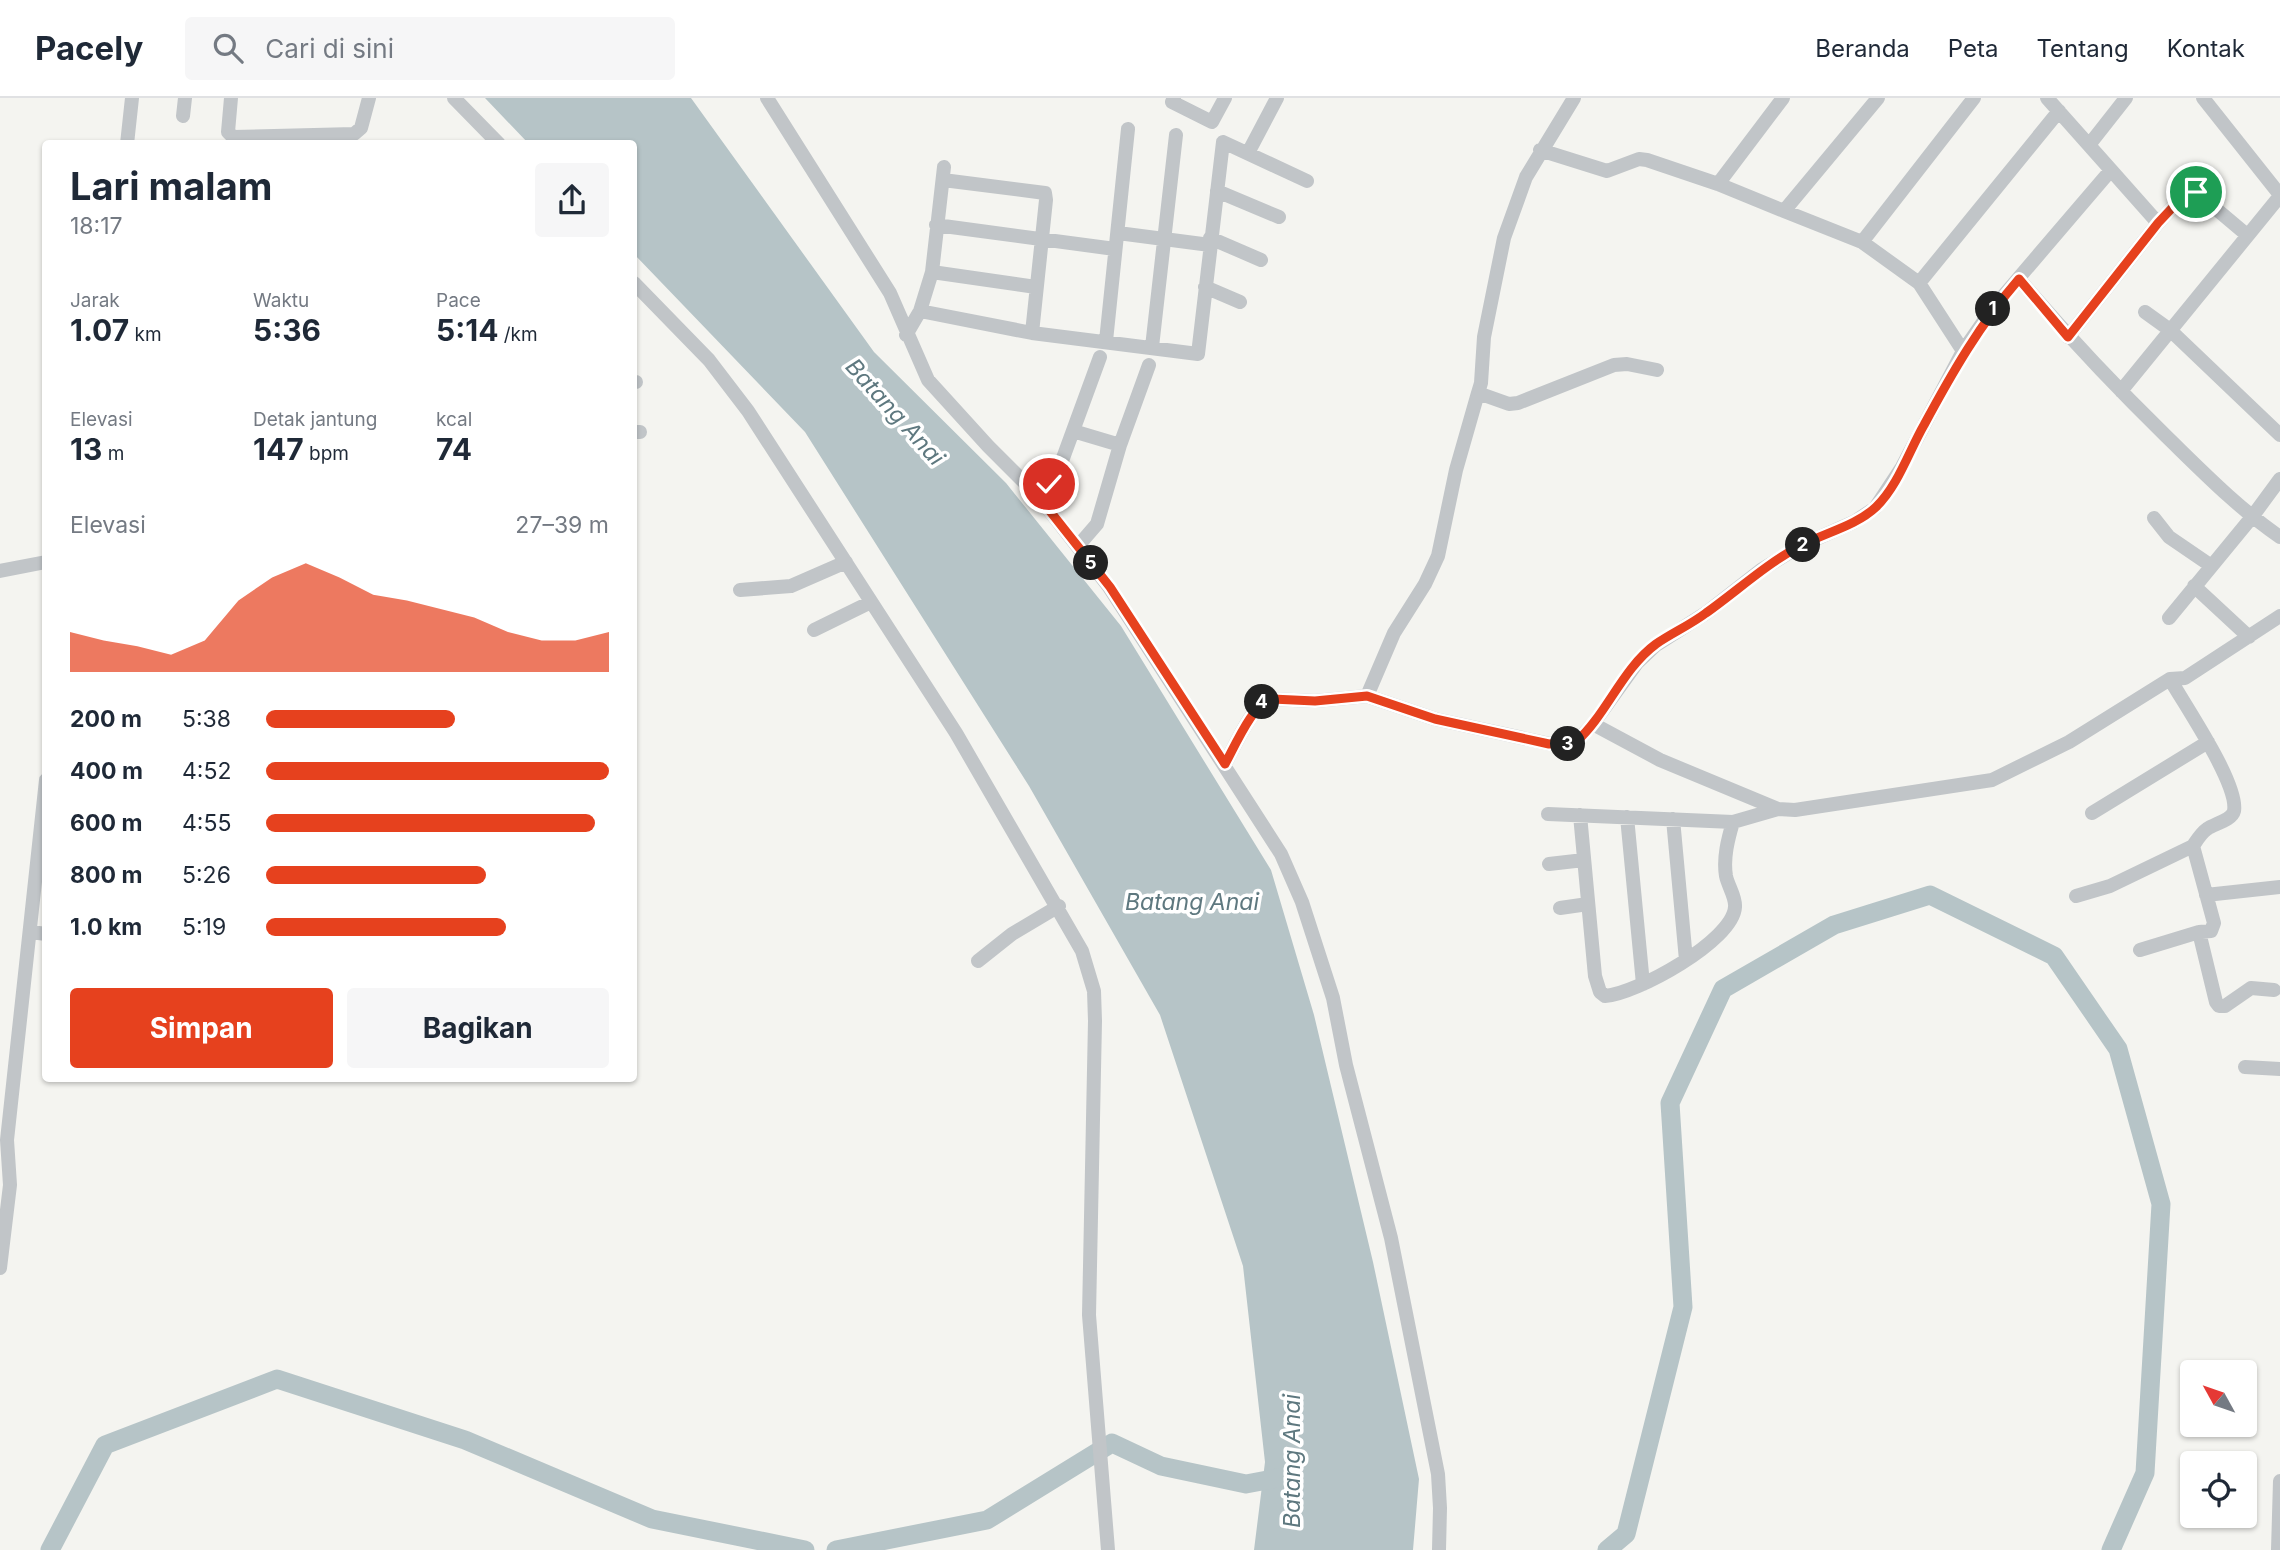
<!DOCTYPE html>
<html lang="id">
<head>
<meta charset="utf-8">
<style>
  :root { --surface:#fff; --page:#f6f6f7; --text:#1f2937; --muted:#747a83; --line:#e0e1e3; --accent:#e6411e }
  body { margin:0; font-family:Inter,sans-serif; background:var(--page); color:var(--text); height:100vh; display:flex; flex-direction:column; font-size:26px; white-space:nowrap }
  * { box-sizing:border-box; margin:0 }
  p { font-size:23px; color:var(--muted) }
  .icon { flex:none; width:38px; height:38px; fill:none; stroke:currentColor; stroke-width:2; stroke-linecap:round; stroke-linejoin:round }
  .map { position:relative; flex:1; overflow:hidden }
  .panel { position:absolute; left:42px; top:42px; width:595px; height:942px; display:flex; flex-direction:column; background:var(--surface); border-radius:7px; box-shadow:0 2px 5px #0004 }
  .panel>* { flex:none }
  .needle { width:46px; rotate:310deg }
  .buttons { position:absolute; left:2180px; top:1262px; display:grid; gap:14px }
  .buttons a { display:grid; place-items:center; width:77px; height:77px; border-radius:7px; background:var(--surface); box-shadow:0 2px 5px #0004; font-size:35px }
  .pin { position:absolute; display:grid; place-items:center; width:60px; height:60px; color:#fff; margin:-30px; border:4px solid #fff; border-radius:50%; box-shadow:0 2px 7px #0007 }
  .km { position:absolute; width:35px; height:35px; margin:-18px; border-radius:50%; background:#222; color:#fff; font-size:19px; line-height:35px; text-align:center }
  .round { display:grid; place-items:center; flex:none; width:74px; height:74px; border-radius:7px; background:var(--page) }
  .summary { display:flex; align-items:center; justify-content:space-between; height:119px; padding:0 28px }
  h1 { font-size:38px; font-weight:700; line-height:52px }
  .metrics { display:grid; grid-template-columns:repeat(3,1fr); gap:10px; height:119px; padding:7px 28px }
  .metrics div { display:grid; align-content:center }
  .metrics b { font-size:30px; font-weight:700 }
  .metrics small { font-size:19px; font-weight:400 }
  .metrics p { font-size:19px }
  .chart { height:196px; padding:14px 28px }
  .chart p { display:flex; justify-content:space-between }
  .chart svg { width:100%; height:126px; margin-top:7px; fill:var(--accent); opacity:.7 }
  .button { display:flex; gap:14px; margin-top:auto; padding:14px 28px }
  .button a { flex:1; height:80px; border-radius:7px; background:var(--accent); color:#fff; font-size:28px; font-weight:700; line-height:80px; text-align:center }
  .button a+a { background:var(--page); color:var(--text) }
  ul { padding:0 28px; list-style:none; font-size:23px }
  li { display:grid; grid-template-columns:112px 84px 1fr; align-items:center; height:52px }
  li i { height:18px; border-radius:9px; background:var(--accent) }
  header { display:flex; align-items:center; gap:42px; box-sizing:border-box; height:98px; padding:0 35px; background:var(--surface); border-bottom:2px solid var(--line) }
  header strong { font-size:33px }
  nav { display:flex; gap:38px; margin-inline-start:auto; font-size:24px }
  .search { width:490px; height:63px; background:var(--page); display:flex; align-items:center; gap:18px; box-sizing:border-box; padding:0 24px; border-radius:7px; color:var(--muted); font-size:26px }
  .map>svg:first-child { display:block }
  .water { fill:#b6c4c7 }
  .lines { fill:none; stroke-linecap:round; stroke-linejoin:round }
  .river { stroke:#b6c4c7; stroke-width:19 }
  .minor { stroke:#c1c5c8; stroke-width:14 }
  .route-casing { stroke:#fff; stroke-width:14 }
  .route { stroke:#e6411e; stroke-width:9 }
  .labels { text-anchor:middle; stroke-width:7; stroke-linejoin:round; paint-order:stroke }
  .water-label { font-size:23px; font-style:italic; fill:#5e787f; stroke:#fff }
</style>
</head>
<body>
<header>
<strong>Pacely</strong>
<div class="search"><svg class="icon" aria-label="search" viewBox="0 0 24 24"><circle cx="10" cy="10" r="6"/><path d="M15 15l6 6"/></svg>Cari di sini</div>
<nav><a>Beranda</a><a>Peta</a><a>Tentang</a><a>Kontak</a></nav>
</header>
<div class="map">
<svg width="2280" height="1452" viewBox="0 0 2280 1452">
  <rect width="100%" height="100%" fill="#f4f4f0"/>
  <path class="water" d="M485,0H691L874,254L1006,385L1121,528L1271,772L1314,917L1373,1164L1419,1381L1413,1452H1254L1265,1364L1243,1168L1160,917L1029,688L805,334L634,156V46L528,45Z"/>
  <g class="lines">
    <path class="river" d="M50,1452L105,1347L277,1281L465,1342L652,1421L805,1452
      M836,1452L987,1422L1112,1345L1161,1368L1246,1386L1288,1378
      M1607,1452L1626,1436L1683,1209L1670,1005L1723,891L1834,827L1930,797L2054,858L2118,951L2161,1106L2145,1375L2111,1452"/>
    <path class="minor" d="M231,0L228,34L233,39L354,36L361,30L369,0
      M454,0L499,46
      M767,0L890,195L928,282L988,348L1038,398L1109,489L1281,756L1302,804L1333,900L1346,967L1391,1140L1438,1376L1440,1410L1439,1452
      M1174,0L1172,4L1212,24L1225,0
      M1574,0L1526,79L1504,140L1484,239L1481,285L1478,295L1509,306L1518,305L1614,267L1627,266L1657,272
      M2203,0L2280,97
      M183,18L185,0
      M127,46L132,0
      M2089,47L2126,0
      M1540,52L1607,73L1639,61L1647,62L1718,86L1783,0
      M1248,55L1277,0
      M2111,72L2158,125
      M943,82L1045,95L1046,102L1032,235
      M1718,86L1784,113L1878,0
      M1217,93L1279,119
      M1784,113L1862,144L1919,185L2059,13
      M936,127L1115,151
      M1118,135L1210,147
      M1210,140L1261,162
      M1862,144L1974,0
      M932,174L1036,189
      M2019,181C2066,236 2115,288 2167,339C2203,374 2238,410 2280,439
      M634,185L709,262L748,313L956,635L1082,853L1094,893L1095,923L1089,1217L1108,1452
      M1919,185L1963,253
      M1205,189L1240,204
      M920,213L1032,235L1198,256L1223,44L1307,83
      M2145,214L2170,232L2280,337
      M906,237L920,213L932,174L944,69
      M2068,239L2158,125L2188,93L2196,94L2247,137
      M1106,243L1128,31
      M1152,249L1176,37
      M634,284H636
      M2121,293L2280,98
      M1073,333L1120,347L1097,426L1078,448
      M634,334H640
      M1120,347L1149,267
      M1038,398L1059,371L1100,259
      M2154,420L2169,439L2210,467
      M0,473L46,464
      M2194,488L2249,539
      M740,492L791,488L846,464
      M2169,520L2252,419L2280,381
      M814,532L871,504
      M2170,581C2184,606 2239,686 2234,713C2232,722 2214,726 2207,731C2201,735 2197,742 2193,748L2214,825L2211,833L2199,834L2216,904L2219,908H2225L2251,890L2274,892
      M1367,598L1394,535L1425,486L1438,458L1456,372L1478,295
      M1593,626L1660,662L1778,711L1795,712L1992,682L2069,644L2170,581L2185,580L2280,518
      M1225,666C1234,650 1254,603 1271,601L1315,603L1367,598L1435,621L1550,646L1576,644L1593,626L1637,565L1656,547L1706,515L1761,472L1800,448L1854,424L1875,410L1902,369L1963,253L1993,210L2111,72L2047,0
      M2092,715L2208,644
      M1548,716L1733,724L1778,711
      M1580,717L1595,878L1600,894L1605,898C1636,896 1733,843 1735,809C1736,799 1728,788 1726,778C1723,760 1728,741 1733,724
      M1627,719L1643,886
      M1673,721L1686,862
      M1549,766L1584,762
      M2206,797L2280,789
      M2076,798L2110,788L2193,748
      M1560,810L1588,806
      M31,834L46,836
      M2140,852L2199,834
      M978,863L1012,836L1059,808
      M2245,969L2280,971
      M0,1170L10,1087L7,1042L46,682
      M2278,1452L2280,1383"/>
  </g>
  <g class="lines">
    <defs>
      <path id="route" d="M1049,386L1038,398L1110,489L1225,666C1234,650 1254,603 1272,601L1315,603L1367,598L1435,621L1549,646L1576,644C1607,616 1622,571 1656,546C1672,535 1690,527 1706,515C1737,493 1766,466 1800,448C1824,435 1856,428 1876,409C1898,388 1909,353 1924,327C1952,275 1980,226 2019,181L2068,239L2158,125L2188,93L2196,94"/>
    </defs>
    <use href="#route" class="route-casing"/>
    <use href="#route" class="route"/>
  </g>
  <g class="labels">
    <g class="water-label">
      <text transform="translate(895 314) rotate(48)" y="8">Batang Anai</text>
      <text x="1192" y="812">Batang Anai</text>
      <text transform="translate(1292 1363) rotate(-90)" y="8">Batang Anai</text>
    </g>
  </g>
</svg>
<div class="buttons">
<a><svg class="needle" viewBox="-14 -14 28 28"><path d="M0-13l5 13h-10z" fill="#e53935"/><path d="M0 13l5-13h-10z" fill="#747a83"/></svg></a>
<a><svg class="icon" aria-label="locate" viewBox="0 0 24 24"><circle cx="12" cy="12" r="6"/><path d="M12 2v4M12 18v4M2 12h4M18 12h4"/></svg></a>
</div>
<div class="pin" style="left:2196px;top:94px;background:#1e9e55"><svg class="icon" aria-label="arrive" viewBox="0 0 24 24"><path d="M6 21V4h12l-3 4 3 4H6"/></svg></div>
<div class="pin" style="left:1049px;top:386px;background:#d93025"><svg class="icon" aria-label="check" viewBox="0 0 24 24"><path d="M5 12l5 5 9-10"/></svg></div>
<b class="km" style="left:1993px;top:211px">1</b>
<b class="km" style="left:1803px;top:447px">2</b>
<b class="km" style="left:1568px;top:646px">3</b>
<b class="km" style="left:1262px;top:604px">4</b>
<b class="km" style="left:1091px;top:465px">5</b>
<section class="panel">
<div class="summary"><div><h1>Lari malam</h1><p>18:17</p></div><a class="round"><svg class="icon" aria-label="share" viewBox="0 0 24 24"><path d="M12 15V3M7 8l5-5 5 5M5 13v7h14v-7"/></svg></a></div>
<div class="metrics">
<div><p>Jarak</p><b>1.07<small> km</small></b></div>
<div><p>Waktu</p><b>5:36</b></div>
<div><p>Pace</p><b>5:14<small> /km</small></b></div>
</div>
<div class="metrics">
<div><p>Elevasi</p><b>13<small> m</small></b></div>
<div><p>Detak jantung</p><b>147<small> bpm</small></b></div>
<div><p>kcal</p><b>74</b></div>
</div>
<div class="chart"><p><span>Elevasi</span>27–39 m</p>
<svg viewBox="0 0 160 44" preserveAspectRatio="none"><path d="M0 44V30L10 33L20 35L30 38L40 33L50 19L60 11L70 6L80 11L90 17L100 19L110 22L120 25L130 30L140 33L150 33L160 30V44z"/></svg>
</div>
<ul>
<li><b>200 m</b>5:38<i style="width:55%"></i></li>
<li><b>400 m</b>4:52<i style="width:100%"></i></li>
<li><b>600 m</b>4:55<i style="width:96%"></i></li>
<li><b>800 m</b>5:26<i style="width:64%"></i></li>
<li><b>1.0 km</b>5:19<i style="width:70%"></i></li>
</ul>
<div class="button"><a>Simpan</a><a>Bagikan</a></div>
</section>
</div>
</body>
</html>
